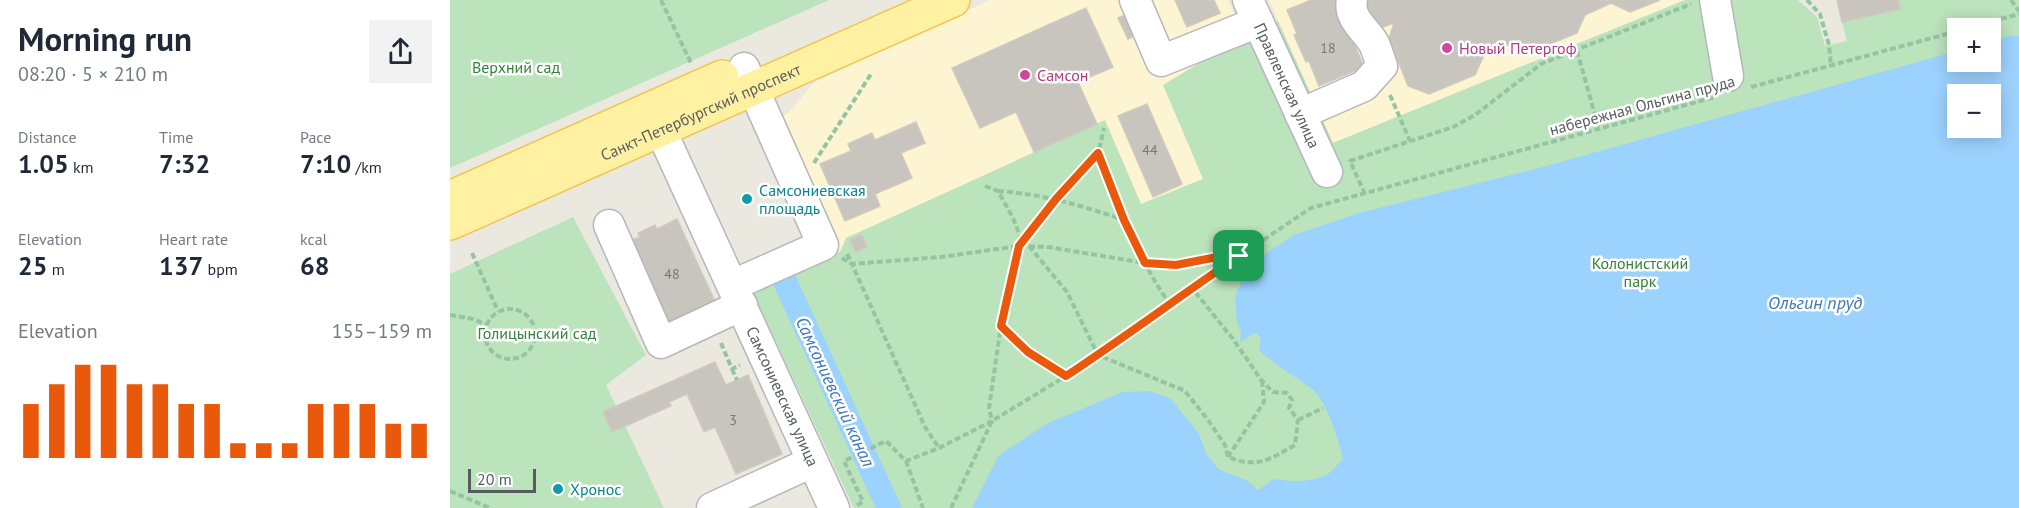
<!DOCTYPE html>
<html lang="en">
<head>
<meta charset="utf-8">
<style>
  :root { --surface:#fff; --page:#f2f2f3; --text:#1f2937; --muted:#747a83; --accent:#ea580c }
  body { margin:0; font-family:"PT Sans",sans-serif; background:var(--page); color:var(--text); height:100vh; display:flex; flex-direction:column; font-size:22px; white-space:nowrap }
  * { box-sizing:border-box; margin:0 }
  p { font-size:20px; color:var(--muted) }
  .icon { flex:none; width:33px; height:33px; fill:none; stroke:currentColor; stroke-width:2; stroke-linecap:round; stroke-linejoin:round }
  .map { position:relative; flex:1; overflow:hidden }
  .side { display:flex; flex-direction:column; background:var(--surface); width:450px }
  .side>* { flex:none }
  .tools { position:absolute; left:1497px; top:18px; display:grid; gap:12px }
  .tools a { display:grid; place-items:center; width:54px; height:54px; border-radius:0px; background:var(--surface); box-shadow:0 3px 15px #0003; font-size:30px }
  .scale { position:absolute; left:18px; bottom:15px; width:68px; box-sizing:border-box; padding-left:6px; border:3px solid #585c60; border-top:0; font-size:16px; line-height:21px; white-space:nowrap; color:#585c60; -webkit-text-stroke:4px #fff; paint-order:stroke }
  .pin { position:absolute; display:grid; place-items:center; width:51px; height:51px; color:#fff; margin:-26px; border-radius:12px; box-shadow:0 3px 9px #0006 }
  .round { display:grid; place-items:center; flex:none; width:63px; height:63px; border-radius:0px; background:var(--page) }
  .overview { display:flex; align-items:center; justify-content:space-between; height:102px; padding:0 18px }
  h1 { font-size:33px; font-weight:600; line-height:45px }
  .stats { display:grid; grid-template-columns:repeat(3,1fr); gap:9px; height:102px; padding:6px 18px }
  .stats div { display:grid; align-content:center }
  .stats b { font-size:26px; font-weight:600 }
  .stats small { font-size:16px; font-weight:400 }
  .stats p { font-size:16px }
  .chart { height:168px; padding:12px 18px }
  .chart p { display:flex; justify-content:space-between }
  .chart svg { width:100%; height:108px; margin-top:6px; stroke:var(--accent); stroke-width:6 }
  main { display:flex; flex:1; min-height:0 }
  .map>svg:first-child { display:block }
  .commercial { fill:#fdf4d2 }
  .green { fill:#bbe3bc; fill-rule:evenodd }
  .water { fill:#9cd2fe; fill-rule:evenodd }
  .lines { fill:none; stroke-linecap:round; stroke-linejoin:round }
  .canal { stroke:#9cd2fe; stroke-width:24 }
  .building { fill:#c8c5be; stroke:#d0cabe; stroke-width:1.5 }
  .minor-casing { stroke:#b5b7bc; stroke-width:33 }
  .major-casing { stroke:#f0c754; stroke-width:36 }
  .path { stroke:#94c4a2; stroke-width:4; stroke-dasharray:6 3; stroke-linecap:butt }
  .minor { stroke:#fff; stroke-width:30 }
  .major { stroke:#fef1a1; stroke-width:33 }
  .route-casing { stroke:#fff; stroke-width:12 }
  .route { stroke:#ea580c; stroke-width:8 }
  .hotel-dot { fill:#d1479c; stroke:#fff; stroke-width:2 }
  .culture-dot { fill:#0f9aa8; stroke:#fff; stroke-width:2 }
  .labels { text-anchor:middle; stroke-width:5; stroke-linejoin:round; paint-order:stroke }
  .number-label { font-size:14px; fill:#747678 }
  .hotel-label { font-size:16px; fill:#b23c85; stroke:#fff; text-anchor:start }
  .park-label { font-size:16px; fill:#34833a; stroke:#fff }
  .street-label { font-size:16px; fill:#585c60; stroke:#fff }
  .culture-label { font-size:16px; fill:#0d838f; stroke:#fff; text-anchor:start }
  .water-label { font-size:18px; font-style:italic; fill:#3e77b7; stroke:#fff }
</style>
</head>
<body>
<main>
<section class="side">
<div class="overview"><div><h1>Morning run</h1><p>08:20 · 5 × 210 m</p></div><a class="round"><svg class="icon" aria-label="share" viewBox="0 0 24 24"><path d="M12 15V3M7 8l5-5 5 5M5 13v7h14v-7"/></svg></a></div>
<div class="stats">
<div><p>Distance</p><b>1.05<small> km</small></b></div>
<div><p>Time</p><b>7:32</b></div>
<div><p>Pace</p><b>7:10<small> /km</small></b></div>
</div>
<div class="stats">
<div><p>Elevation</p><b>25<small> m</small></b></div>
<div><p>Heart rate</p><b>137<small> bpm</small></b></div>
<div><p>kcal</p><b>68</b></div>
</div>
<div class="chart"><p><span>Elevation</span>155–159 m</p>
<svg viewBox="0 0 160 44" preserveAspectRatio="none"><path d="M5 44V22M15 44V14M25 44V6M35 44V6M45 44V14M55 44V14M65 44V22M75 44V22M85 44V38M95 44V38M105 44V38M115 44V22M125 44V22M135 44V22M145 44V30M155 44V30"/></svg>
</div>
</section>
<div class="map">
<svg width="1569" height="508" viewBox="0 0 1569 508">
  <rect width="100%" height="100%" fill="#ebe9df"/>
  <path class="commercial" d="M540,0H778L794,36L753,179L691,204L655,121L390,252L330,119L340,111L365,82Z
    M819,0H1235L883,143Z"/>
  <path class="green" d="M0,0H379L0,168Z
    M1235,0H1348L1367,17L1375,46L1397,41L1392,22L1450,9L1448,0H1569V508H404L303,293L390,252L396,238L655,120L691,204L753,179L713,85L794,36L828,21L883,143ZM1508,28H1540V62H1508ZM1508,94H1540V128H1508Z
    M123,217L196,355L156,385L214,508H0V274Z"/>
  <path class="water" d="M1559,36H1569V508H522L549,455L598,423L673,392L700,391L721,399L749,434L756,453L768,469L798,481L808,490L824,479C841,482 863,483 878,474C883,470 888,464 893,459C889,441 877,402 863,390C846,376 825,366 809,350L811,338L806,333L790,342L791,331L787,323L785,296L794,276L818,252L844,235L909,213L1093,167L1507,51L1508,62H1540L1541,41ZM1508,94H1540V128H1508Z"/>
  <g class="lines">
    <path class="canal" d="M332,275L439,508"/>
  </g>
  <path class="building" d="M725,0H764L770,13L737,27Z
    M861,0H886L914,67L869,86L859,61L856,62L844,35L847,34L837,10Z
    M913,0H1210L1180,12L1161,3L1135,15L1127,33L1081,52L1060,44L1034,55L1025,75L979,94L958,86L939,38L944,23L922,31Z
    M1387,0H1448L1450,9L1392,22Z
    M636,8L663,67L628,82L647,124L584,152L566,112L530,128L502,68Z
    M686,11L695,31L678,39L668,18Z
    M697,104L732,184L703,197L668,116Z
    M466,122L475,143L451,153L462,178L425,194L430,206L395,221L370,164L401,151L398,144L422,133L425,140Z
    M227,219L267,306L217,329L177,242L190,237L188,233L205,225L207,229Z
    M412,235L417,247L406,252L400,240Z
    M265,362L276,385L298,375L332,454L286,474L265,427L254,432L237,394L219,402L221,406L162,432L153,412Z"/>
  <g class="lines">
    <defs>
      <g id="minor">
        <path d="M685,0L711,61L808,22"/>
        <path id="s1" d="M798,0L877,172"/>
        <path d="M1265,0L1278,76"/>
        <path id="s2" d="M201,109L384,508"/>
        <path d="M850,114L914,86L932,66C929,58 927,49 923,42C915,29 898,18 902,0"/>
        <path d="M159,225L211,343L292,305"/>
        <path d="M283,285L373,245L294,68"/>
        <path d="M262,508L362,462"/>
      </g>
      <g id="major">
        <path d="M0,198L272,77"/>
        <path id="s3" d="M0,223L503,0"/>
      </g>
    </defs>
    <use href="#minor" class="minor-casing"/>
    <use href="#major" class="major-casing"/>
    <path class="path" d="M211,0L241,63
      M1357,0L1370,14L1379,45L1381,66
      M1561,0L1569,11
      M1516,28L1569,14
      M1127,51L1149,129
      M1301,87L1508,31
      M940,95L960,141
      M648,154C669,204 687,258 719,303
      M364,163L421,74
      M548,191C593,194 633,206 674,220
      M915,194L900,161L1003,127L1025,115L1091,64L1241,4
      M569,245L606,199L648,154L654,128
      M579,246L617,292L648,355L735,391L758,420L775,445L778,457C807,469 820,459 845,445L848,420L839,408L842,400L837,393L823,392L812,381L783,339L742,288
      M22,253L48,311
      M397,254L402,264L491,257L569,246L598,247L695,263L726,265L772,256L788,257
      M392,258L402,264L475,427L489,448
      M35 334a25 25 0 1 1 50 0a25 25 0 1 1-50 0Z
      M0,315L23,319L37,325
      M552,326L578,352L616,376
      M271,343L282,369L290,365
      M282,369L287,380
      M848,420L873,408
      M778,457L814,402L812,382
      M456,461L473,508
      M0,491L40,508
      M407,505L413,502L394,461L436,441L456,461L489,448L542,421L539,408L551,326L570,236L563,218L548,191L535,186
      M501,508L542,421L616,376L693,325L719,303L861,208L1265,97"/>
    <use href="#minor" class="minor"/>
    <use href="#major" class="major"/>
  </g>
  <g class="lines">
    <defs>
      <path id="route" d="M648,153L674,220L695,263L726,265L772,256H789C730,296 675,337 616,376L578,352L551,326L569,246L606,199Z"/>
    </defs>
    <use href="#route" class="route-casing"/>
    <use href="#route" class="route"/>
  </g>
  <g class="hotel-dot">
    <circle cx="997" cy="48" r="6"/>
    <circle cx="575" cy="75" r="6"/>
  </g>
  <g class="culture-dot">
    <circle cx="297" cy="199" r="6"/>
    <circle cx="108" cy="489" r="6"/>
  </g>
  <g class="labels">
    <g class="number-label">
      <text x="878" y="53">18</text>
      <text x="700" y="155">44</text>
      <text x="222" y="279">48</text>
      <text x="283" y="425">3</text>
    </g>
    <g class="hotel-label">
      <text x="1009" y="54">Новый Петергоф</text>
      <text x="587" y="81">Самсон</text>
    </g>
    <g class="park-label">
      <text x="66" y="73">Верхний сад</text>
      <text x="1190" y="269">Колонистский<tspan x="1190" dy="18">парк</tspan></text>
      <text x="87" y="339">Голицынский сад</text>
    </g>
    <g class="street-label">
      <text dy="6" stroke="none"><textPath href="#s1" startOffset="94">Правленская улица</textPath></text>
      <text transform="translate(1192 105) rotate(-15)" y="6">набережная Ольгина пруда</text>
      <text dy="6" stroke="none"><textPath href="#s3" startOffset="274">Санкт-Петербургский проспект</textPath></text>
      <text dy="6" stroke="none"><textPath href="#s2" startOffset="316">Самсониевская улица</textPath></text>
    </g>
    <g class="culture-label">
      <text x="309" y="196">Самсониевская<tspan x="309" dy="18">площадь</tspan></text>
      <text x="120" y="495">Хронос</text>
    </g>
    <g class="water-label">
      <text x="1365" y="309">Ольгин пруд</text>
      <text transform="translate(385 392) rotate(65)" y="6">Самсониевский канал</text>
    </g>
  </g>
</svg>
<div class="tools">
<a>+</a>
<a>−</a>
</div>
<div class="scale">20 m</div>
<div class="pin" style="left:789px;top:256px;background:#1e9e55"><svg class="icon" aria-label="arrive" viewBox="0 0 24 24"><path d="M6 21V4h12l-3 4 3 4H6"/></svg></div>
</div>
</main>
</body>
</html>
